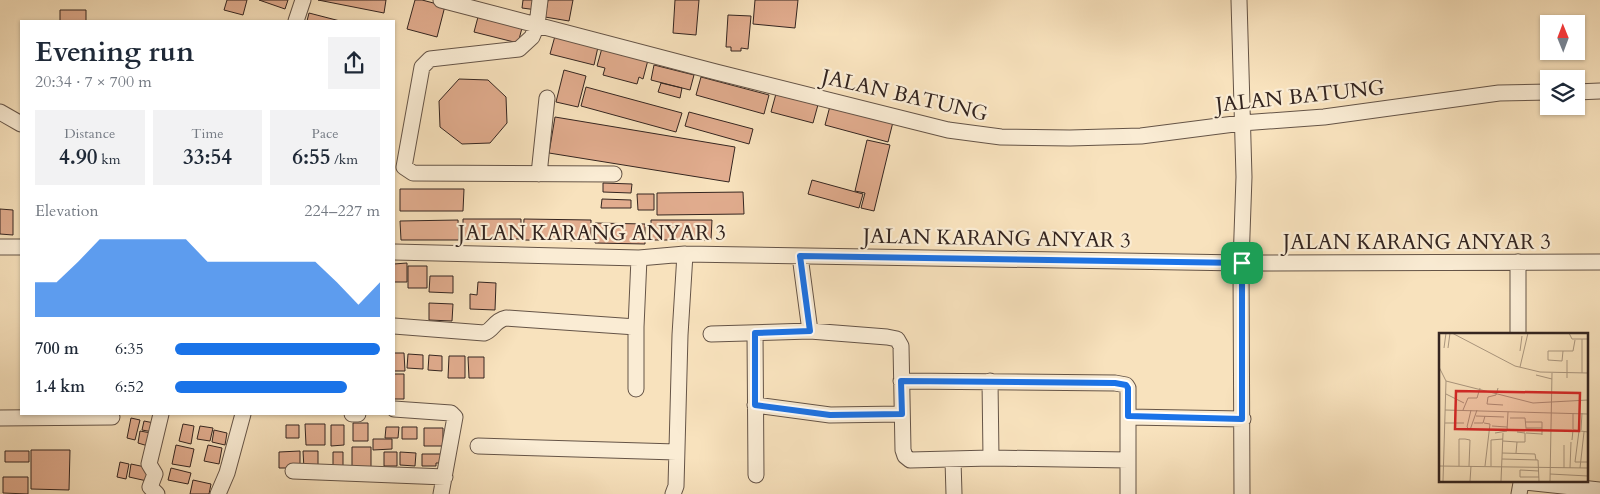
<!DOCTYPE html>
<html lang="en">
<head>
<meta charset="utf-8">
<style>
  :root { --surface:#fff; --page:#f2f2f3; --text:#1f2937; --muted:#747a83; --accent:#1a73e8 }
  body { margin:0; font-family:Cardo,serif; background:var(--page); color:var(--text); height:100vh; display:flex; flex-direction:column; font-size:19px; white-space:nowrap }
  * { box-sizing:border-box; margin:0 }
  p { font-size:16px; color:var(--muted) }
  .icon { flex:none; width:28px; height:28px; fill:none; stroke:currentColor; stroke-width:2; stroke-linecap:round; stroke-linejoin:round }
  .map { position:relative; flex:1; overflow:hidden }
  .drawer { position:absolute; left:20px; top:20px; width:375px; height:395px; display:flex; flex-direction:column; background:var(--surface); border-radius:0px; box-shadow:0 1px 4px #0004 }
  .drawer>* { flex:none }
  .needle { width:32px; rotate:359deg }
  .fabs { position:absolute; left:1540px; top:15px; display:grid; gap:10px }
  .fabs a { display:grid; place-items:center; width:45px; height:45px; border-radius:0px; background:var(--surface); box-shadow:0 1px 4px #0004; font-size:25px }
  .pin { position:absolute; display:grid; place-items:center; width:42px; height:42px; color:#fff; margin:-21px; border-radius:10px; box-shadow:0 2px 8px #0006 }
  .round { display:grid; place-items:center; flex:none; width:52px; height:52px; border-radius:0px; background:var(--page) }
  .head { display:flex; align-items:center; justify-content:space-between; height:85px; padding:0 15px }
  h1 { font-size:28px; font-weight:600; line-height:38px }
  .stats { display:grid; grid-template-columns:repeat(3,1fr); gap:8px; height:85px; padding:5px 15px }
  .stats div { display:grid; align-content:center; border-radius:0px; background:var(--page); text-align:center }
  .stats b { font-size:21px; font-weight:600 }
  .stats small { font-size:14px; font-weight:400 }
  .stats p { font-size:14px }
  .chart { height:140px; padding:10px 15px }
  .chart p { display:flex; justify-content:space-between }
  .chart svg { width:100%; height:90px; margin-top:5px; fill:var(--accent); opacity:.7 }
  ul { padding:0 15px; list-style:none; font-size:16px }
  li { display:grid; grid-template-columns:80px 60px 1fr; align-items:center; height:38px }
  li i { height:12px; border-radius:6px; background:var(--accent) }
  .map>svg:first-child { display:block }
  .building { fill:#e1ac8e; stroke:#342520 }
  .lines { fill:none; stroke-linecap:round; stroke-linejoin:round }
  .minor-casing { stroke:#655447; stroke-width:17 }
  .minor { stroke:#faecd4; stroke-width:15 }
  .route-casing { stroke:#fff; stroke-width:10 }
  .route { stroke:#1a73e8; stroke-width:6 }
  .labels { text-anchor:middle; stroke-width:4.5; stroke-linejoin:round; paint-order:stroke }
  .street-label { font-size:21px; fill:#342520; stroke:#faecd4 }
  .inset-road { fill:none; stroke:#aa967e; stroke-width:1 }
  .view { fill:#d62828; fill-opacity:0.15; stroke:#d62828; stroke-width:2.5 }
  .inset-edge { fill:none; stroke:#342520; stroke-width:2.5 }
</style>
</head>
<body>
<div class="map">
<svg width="1600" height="494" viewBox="0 0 1600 494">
  <rect width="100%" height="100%" fill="#f8e2bd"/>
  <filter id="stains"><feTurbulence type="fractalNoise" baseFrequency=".004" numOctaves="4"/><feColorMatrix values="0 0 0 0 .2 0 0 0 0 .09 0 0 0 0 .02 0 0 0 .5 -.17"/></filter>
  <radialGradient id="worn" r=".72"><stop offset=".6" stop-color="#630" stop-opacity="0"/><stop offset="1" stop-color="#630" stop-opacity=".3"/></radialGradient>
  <path class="building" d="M227,0H247L243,15L224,10Z
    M259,0H288L285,9Z
    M318,0H386L384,13Z
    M415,0H422L445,6L437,37L407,29Z
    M523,0H538L537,10L522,8Z
    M548,0H573L569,21L545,17Z
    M675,0H699L696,35L673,33Z
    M755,0H798L795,28L753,24Z
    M60,10H86V21H60Z
    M309,13L340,21H307Z
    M728,15L751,16L748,49L741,48V51H731V47H726Z
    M478,17L522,28L518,43L474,32Z
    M555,36L598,47L594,65L550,54Z
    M602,48L648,60L643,79L639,77L637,84L603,75L605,68L597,66Z
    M654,65L694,75L690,90L651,80Z
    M564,70L586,76L578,107L556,102Z
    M701,77L769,95L764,114L696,95Z
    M459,79L488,80L506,97L507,123L490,143L462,144L440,127L439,101Z
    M661,83L682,88L680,98L658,92Z
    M586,87L682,113L676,132L581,106Z
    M777,90L819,101L813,123L771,112Z
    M830,106L893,122L888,142L825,125Z
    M689,112L753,129L749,144L685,126Z
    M555,117L735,147L729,182L549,153Z
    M867,140L890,145L874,211L861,208L865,193L855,191Z
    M812,180L863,194L859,208L808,194Z
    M603,183L632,184L631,193L603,192Z
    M400,189H464L463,211H400Z
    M743,192L744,214L657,215V193Z
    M637,194H654V210H638Z
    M602,199L631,200V208H601Z
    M0,209L13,210V235L0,234Z
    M463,219H521V239H463Z
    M524,219L591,220V241L523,240Z
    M458,220L459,240H401L400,221Z
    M651,220H712L711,240H651Z
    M595,223L645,224V244L595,243Z
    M407,263V282H394V264Z
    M408,266H427V288H408Z
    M430,276H453V293L429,292Z
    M478,282L496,283L495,310L470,309V294L477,295Z
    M429,303L453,304L452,321L429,320Z
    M394,353H404L405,371H394Z
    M408,354L423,355V369L407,368Z
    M429,355L442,356V371L428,370Z
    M449,356H465V378H448Z
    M468,357H484V378H469Z
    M394,374H404V399H394Z
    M131,418L140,420L135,440L127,438Z
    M144,421L154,423L153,432L142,430Z
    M353,423H368V441H353Z
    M183,424L194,426L191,444L179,441Z
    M305,424H325V445H306Z
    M286,425H299V438H286Z
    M331,425H344V445L331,446Z
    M200,426L213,428L210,441L197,439Z
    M386,427H399L398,438H385Z
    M402,427H417V439H402Z
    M424,428H443V446H424Z
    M214,430L227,433L225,445L212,442Z
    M140,431L151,433L148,446L138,443Z
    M373,439H392V449L373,450Z
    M176,445L194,449L190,467L172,464Z
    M208,445L222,448L219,464L204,461Z
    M352,447H371V471H352Z
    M31,450H70L69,490L31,489Z
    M5,451H29V462H5Z
    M300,451V468H279V452Z
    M303,451H318V469H304Z
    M333,452H343V467H333Z
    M384,452H397V466H384Z
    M400,452L416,453L415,466L400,465Z
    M422,454H441V463H436V466H422Z
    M120,462L129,464L126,479L117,477Z
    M131,464L150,468L147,481L129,477Z
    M171,468L191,473L188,484L168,480Z
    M3,477H28V494L3,493Z
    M193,480L211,484L209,494H190Z"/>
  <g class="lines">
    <defs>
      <path id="minor" d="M441,0L716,72L948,130L1001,137L1070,138L1141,136L1242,123L1324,117L1499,93L1549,92
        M540,0L537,25L532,37L519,49L430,59L422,67L404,167L413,173L614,174
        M1239,0L1244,177L1241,263L1242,494
        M296,21L303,0
        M1576,92L1600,91
        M0,112L21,124
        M539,174L547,98
        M0,247H21
        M394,252L639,258L685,254L1241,263L1600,262
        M800,256L810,331
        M394,326L484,333C494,330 493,321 506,318L636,327
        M755,333L756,475
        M711,334L810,331L887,337L897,339L901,346L903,450L905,456L910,460L991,458L1128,460
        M1518,334V262
        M901,381L1115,383L1126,385L1128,388V494
        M990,381L991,458
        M636,389V327L639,258
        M755,405L830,415L902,414
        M394,409L451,413L455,417L441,494
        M352,414H358
        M1128,417L1243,419
        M0,418L112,417
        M478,446L676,452
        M953,460L954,494
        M293,471L445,477
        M157,494L150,487L155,474L149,464L161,414
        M218,494L227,473L243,414
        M673,494L676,486L680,335L685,254
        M1519,494L1521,483L1525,482L1600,490"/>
    </defs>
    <use href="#minor" class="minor-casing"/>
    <use href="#minor" class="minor"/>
  </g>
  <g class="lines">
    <defs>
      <path id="route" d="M800,256L1242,263V419L1128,416V388L1126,385L1115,383L901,381L902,414L830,415L755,405V333L810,331Z"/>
    </defs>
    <use href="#route" class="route-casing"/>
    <use href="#route" class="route"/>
  </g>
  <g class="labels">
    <g class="street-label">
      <text transform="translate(905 95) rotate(13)" y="7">JALAN BATUNG</text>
      <text transform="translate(1300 96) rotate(-6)" y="7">JALAN BATUNG</text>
      <text x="592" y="240">JALAN KARANG ANYAR 3</text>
      <text transform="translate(997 238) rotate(1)" y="7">JALAN KARANG ANYAR 3</text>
      <text x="1417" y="249">JALAN KARANG ANYAR 3</text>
    </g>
  </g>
  <g transform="translate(1439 333)">
    <rect width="149" height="149" fill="#f8e2bd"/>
    <path class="inset-road" d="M13,0L76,33L101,39L149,40M130,0L133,6H149M5,15L7,0M9,15L11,0M81,18L83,3M124,18L123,28L109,27V18H134L136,7M0,34L7,48L4,148M81,34L89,0M143,40V6M97,42L113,46M128,45V27M7,48L94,70L149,67M59,55L57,62L49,64L48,71L64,72M7,61L25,70M6,77L149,81M24,77L29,65H38L41,55M32,77L28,94L31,97L38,77M37,83L65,84M71,85H86L87,95H103M86,89H103V102M6,90H25M35,90H44L46,83M45,90L51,91L46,133M53,93L68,94M134,96V80M142,97L143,80M140,98L136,129H148M56,100L68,98L69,79M87,100L103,101M133,107L134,97L149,99M64,108L78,109L77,120M78,109H86V100L78,99M125,112V135M63,120L96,121L97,127M63,126L99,127L100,148M0,133L149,135M20,133V106H26L31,107L30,133M52,133V107L64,106M131,135L132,109M141,135L145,99M100,138L81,137V144H100M111,141L149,143M31,148L32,133M62,148L64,100M111,148L113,40"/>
    <path class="view" d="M17,58L141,60L140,98L16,96Z"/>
    <rect width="149" height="149" class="inset-edge"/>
  </g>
  <rect width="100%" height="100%" filter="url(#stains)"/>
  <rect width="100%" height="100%" fill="url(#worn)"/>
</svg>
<div class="fabs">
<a><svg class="needle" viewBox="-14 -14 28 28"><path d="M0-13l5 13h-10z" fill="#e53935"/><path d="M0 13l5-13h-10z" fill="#747a83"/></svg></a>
<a><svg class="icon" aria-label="layers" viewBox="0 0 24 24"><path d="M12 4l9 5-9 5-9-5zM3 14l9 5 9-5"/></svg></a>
</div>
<div class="pin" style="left:1242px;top:263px;background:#1e9e55"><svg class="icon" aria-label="arrive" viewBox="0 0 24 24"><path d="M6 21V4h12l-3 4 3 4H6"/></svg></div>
<section class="drawer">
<div class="head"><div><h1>Evening run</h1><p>20:34 · 7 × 700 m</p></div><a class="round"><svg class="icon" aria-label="share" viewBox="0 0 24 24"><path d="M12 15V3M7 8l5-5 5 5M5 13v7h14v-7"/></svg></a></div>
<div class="stats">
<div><p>Distance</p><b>4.90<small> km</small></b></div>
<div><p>Time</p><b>33:54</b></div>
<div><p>Pace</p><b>6:55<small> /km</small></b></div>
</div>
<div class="chart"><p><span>Elevation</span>224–227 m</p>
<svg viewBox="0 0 160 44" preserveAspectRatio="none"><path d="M0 44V27L10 27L20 17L30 6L40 6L50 6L60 6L70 6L80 17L90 17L100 17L110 17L120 17L130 17L140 27L150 38L160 27V44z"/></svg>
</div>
<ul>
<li><b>700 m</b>6:35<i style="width:100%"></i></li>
<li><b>1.4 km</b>6:52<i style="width:84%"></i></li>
</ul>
</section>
</div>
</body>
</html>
